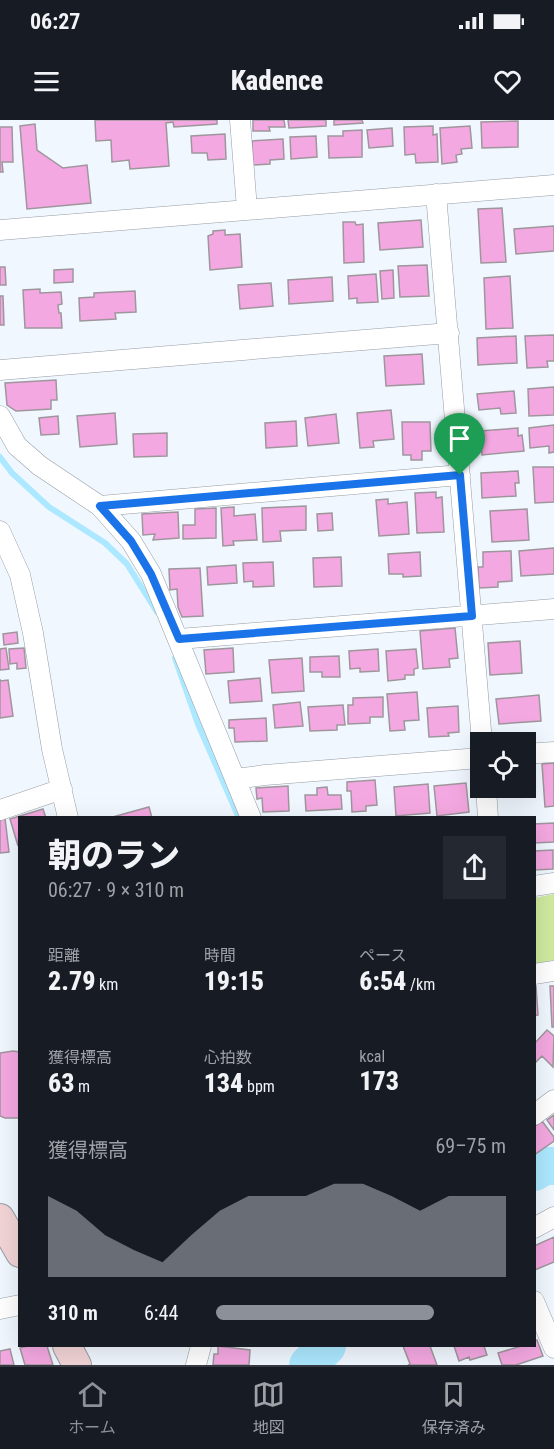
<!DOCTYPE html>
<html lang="ja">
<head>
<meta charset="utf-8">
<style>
  :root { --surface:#171b24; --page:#242831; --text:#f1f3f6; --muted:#9ea1a6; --line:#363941; --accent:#8c9099 }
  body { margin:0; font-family:"Roboto Condensed","Noto Sans JP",sans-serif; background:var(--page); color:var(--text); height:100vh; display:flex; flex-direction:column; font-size:22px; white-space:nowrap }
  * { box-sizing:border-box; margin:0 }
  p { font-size:20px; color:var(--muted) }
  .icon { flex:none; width:33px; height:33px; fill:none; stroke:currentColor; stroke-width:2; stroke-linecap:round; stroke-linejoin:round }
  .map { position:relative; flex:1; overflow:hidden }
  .side { position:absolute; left:18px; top:696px; width:518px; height:531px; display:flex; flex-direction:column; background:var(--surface); border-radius:0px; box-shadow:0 6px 24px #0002 }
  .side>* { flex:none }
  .tools { position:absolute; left:470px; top:612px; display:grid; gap:12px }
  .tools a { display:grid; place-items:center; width:66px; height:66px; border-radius:0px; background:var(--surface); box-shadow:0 6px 24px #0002; font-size:30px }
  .pin { position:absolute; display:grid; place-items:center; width:51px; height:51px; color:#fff; margin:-62px -26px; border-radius:50% 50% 50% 0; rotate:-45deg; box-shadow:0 0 6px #0007 }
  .pin .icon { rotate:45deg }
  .round { display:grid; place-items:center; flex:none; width:63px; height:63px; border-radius:0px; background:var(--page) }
  .summary { display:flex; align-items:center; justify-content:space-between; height:102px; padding:0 30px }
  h1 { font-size:33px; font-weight:800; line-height:45px }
  .figures { display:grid; grid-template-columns:repeat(3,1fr); gap:9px; height:102px; padding:6px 30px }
  .figures div { display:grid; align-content:center }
  .figures b { font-size:26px; font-weight:800 }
  .figures small { font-size:16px; font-weight:400 }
  .figures p { font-size:16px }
  .chart { height:168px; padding:12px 30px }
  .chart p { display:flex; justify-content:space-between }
  .chart svg { width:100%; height:108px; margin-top:6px; fill:var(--accent); opacity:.7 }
  ul { padding:0 30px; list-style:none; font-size:20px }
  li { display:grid; grid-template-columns:96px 72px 1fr; align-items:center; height:45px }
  li i { height:15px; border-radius:8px; background:var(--accent) }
  .status { display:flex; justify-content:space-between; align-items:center; height:42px; padding:0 30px; background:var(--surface); direction:ltr }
  .status svg { height:16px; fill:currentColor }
  header { display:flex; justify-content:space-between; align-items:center; height:78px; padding:0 30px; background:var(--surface); font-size:27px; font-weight:800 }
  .tabs { display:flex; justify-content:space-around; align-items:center; height:84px; border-top:2px solid var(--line); background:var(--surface); font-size:16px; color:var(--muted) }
  .tabs a { display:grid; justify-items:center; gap:3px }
  .tabs .current { color:var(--accent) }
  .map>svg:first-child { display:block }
  .green { fill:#cfeaa0 }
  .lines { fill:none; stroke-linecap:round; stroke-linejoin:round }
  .stream { stroke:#ace8ff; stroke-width:6 }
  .river { stroke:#ace8ff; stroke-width:38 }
  .building { fill:#f4a8e1; stroke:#9f969d; stroke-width:1.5 }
  .minor-casing { stroke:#969da5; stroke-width:21 }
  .secondary-casing { stroke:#969da5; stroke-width:30 }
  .minor { stroke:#fff; stroke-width:20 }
  .secondary { stroke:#f2d4d6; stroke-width:28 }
  .route-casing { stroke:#fff; stroke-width:12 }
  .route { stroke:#1a73e8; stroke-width:8 }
</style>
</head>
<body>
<div class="status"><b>06:27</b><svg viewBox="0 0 49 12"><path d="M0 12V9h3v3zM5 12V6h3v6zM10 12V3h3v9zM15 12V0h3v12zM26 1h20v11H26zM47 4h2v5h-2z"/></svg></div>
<header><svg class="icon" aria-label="menu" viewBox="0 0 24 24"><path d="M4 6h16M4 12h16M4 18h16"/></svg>Kadence<svg class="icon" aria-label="heart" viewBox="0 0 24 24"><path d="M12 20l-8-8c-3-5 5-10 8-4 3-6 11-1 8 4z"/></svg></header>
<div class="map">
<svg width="554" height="1245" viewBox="0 0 554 1245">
  <rect width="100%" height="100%" fill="#f1f7fe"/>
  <path class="green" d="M554,774V840L534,844V778Z"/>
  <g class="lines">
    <path class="stream" d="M0,337L12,353L49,387L105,423L127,444L157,492
      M175,538L198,604L239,698"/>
    <path class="river" d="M534,1052L545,1046H554
      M308,1245L327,1226"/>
  </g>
  <path class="building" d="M95,0H217V4L174,7L173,2L166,3L169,46L130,49L129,40L112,42L111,20L96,21Z
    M253,0H284L285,7H269L270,11H253Z
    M288,0H326V6L289,8Z
    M334,0H362L363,3L334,5Z
    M518,1V27L482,28L481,2Z
    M35,4L37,30L63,48L87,45L91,83L27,89L20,6Z
    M433,6V15L437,14L438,42L416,43L415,34L405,35L404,7Z
    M470,6L472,28L461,29L462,34L456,35L457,42L442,44L440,8Z
    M0,7H12L13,42H2L3,52H0Z
    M392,8L393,26L369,28L367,10Z
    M362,10V37L329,38L328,16H343V11Z
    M225,14L226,39L208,40L207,33H192L191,16Z
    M316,16L317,37L291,39L290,17Z
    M283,19L284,39L270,40V44L253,45L252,21Z
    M502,88L506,142L481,143L478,89Z
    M421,100L423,127L380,130L378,103Z
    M343,102H355L356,105L363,104L364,142L344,143Z
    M554,106V131L516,134L514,109Z
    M225,110V115L240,114L242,147L210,150L208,116L213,114V111Z
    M427,145L429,176L400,177L398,146Z
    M0,147H5L6,165H0Z
    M73,149V162L54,163V150Z
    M393,150L394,178L382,179L380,151Z
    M376,154L378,182L357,183V178L349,179L348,156Z
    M510,156L513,208L486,209L484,158Z
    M332,157L333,181L289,184L288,160Z
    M271,163L273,186L240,189L238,165Z
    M40,169V173L61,172L62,184L58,185L59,193H61L62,208H25L23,170Z
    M135,171L136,192L115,193L116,199L80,201L79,178L94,177V173Z
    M0,176H3L4,205H0Z
    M554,215V241H547L548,247L527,248L525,216Z
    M516,216L517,243L478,245L477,218Z
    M422,234L424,264L386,266L384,236Z
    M56,260L57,280H51V289L16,291L7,285L5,263Z
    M554,267V295L529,296L528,269Z
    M514,271L516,293L501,294L500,288L479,290L477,274Z
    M391,290L394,319L373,321L374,327L360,328L357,293Z
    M115,293L117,324L80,327L77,296Z
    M336,294L339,323L308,326L305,298Z
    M58,296L59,314L41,315L39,298Z
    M296,301L297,326L266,328L265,303Z
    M402,302H430L431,331H422V340H411V335H403Z
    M554,305V332L549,333V326L530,328L529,308Z
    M518,308V316L522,315L524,331L482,335L480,311Z
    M167,313V336L134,337L133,314Z
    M533,347H554V382L535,383Z
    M518,351L519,363H515L516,376L482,378L481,353Z
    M436,372V378L442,377L444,412L417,413L415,373Z
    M388,379V384L407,382L409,414L379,416L376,380Z
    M306,386V410L280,411L281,421L263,422L262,388Z
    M234,387V396L255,394L257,420L233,421L234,425L223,426L221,388Z
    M216,388V418L183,419V405H195V389Z
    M527,389L529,420L492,422L490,391Z
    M178,392L179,418L153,420L155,414L143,415L142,394Z
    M332,393L333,410L318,411L317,394Z
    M554,428V454L521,456L519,431Z
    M511,431L512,461L498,462V467L479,468L478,447H483V432Z
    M420,432L421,456L403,457V454H389L388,434Z
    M341,437L342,466L314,467L313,438Z
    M273,442L274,466L253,467V461L244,462L243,443Z
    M236,445L237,463L208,465L207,447Z
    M200,448L203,496L182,497L178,487L177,469L170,470L169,449Z
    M455,508L458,538L449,539L450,547L423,549L420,511Z
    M17,512L18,523L4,525L3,514Z
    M520,521L522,553L490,555L488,523Z
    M6,528L9,549L0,550V529Z
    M24,528L26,548L17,549V543L10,544L9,529Z
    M233,528L234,552L206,554L204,530Z
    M378,529L379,551L360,552V548L350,549L349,531Z
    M416,529L418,548L414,549V555H405V559L388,561L386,531Z
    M339,536L340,557H322V552H310V537Z
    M302,538L304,571L272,573L269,540Z
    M260,558L262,581L230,583L228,561Z
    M0,559V561L8,560L13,596L0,598Z
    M417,572L419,600L404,601L405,610L390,611L387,574Z
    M539,575L541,601L499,604L496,579Z
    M383,577V597H370V603L348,604V585H353V578Z
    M300,582L303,606L275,608L273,585Z
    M343,585L345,605H337V610L310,611L308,587Z
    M458,586L459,612L448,613L449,616L429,617L427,588Z
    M266,598L267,621L235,622L234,608H229V600Z
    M554,643V686L545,687L542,644Z
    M375,660L377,685L366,686V691L352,692L351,671H347V662Z
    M466,663L469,692L437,696L434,666Z
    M428,664L430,693L396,696L394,667Z
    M288,666L289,691L263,692L262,678L257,679L256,668Z
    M327,667L328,675H341L342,689L306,691L305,675H317V668Z
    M149,687L152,698H109Z
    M43,689L46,698H20L18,726L10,699Z
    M5,698L9,732L0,733V699Z
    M554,703V722L534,723V704Z
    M553,730V749L534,750V731Z
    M534,866H536L538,895L534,896Z
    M550,866H554V907H552Z
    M547,910L554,916L553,947L542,936L534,944V924Z
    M13,931L20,932V998H5L0,996V933Z
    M554,995V1010L547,1000Z
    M542,1001L554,1017V1021L534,1035V1007Z
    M554,1117V1142L535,1150L534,1126Z
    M537,1220L543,1236L516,1245H502L498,1233L521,1226H534V1221Z
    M28,1226H47L53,1245H25L20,1228Z
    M218,1226L250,1230L249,1245H213L214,1234H218Z
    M403,1226H430L437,1245H408L410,1244Z
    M454,1226H484L487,1235L470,1240L469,1237L459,1241Z
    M10,1229L14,1245H0V1231Z"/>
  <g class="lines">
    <defs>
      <path id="minor" d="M240,0L247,89
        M436,74L482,622
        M0,110L554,65
        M0,250L449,213
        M0,296L17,326L40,346L100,386L131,421L151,454L251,698
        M100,386L460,355
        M0,411L20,455L33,513L52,629L68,698
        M179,519L554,489
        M525,634L554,632
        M236,659L265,655L480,638
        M486,668L488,698
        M0,690L62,669
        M534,766L554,763
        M534,854L554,851
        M534,995L554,980
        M534,1108L554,1097
        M534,1181L554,1228
        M0,1189L20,1185
        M196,1245L201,1226"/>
      <path id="secondary" d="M0,1098L20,1133
        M67,1226L77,1245"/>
    </defs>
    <use href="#minor" class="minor-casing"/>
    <use href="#secondary" class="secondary-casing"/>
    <use href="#minor" class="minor"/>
    <use href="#secondary" class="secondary"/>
  </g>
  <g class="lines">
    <defs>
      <path id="route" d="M460,355L472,496L179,519L151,454L131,421L100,386Z"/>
    </defs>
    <use href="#route" class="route-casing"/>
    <use href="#route" class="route"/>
  </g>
</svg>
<div class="tools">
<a><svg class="icon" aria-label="locate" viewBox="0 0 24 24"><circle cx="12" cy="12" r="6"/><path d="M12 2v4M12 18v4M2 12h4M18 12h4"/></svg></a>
</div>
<div class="pin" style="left:460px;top:355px;background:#1e9e55"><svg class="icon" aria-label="arrive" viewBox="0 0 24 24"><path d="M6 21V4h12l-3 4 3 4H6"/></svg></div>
<section class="side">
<div class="summary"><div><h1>朝のラン</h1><p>06:27 · 9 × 310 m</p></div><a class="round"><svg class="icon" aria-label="share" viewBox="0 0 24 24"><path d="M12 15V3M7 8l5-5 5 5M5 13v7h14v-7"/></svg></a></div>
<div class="figures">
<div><p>距離</p><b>2.79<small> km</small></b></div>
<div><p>時間</p><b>19:15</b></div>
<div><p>ペース</p><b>6:54<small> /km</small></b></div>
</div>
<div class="figures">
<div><p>獲得標高</p><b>63<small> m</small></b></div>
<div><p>心拍数</p><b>134<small> bpm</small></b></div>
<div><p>kcal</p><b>173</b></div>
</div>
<div class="chart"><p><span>獲得標高</span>69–75 m</p>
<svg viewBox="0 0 160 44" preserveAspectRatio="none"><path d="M0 44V11L10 17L20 27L30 33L40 38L50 27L60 17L70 11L80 11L90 11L100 6L110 6L120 11L130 17L140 11L150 11L160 11V44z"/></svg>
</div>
<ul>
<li><b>310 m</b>6:44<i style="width:75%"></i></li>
</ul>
</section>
</div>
<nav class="tabs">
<a class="current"><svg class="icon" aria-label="home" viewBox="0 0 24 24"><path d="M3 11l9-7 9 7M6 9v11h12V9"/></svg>ホーム</a>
<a><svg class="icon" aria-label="map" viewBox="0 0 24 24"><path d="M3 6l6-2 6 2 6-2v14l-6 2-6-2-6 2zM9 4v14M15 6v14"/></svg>地図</a>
<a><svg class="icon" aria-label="saved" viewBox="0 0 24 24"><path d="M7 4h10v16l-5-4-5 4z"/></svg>保存済み</a>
</nav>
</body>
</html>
